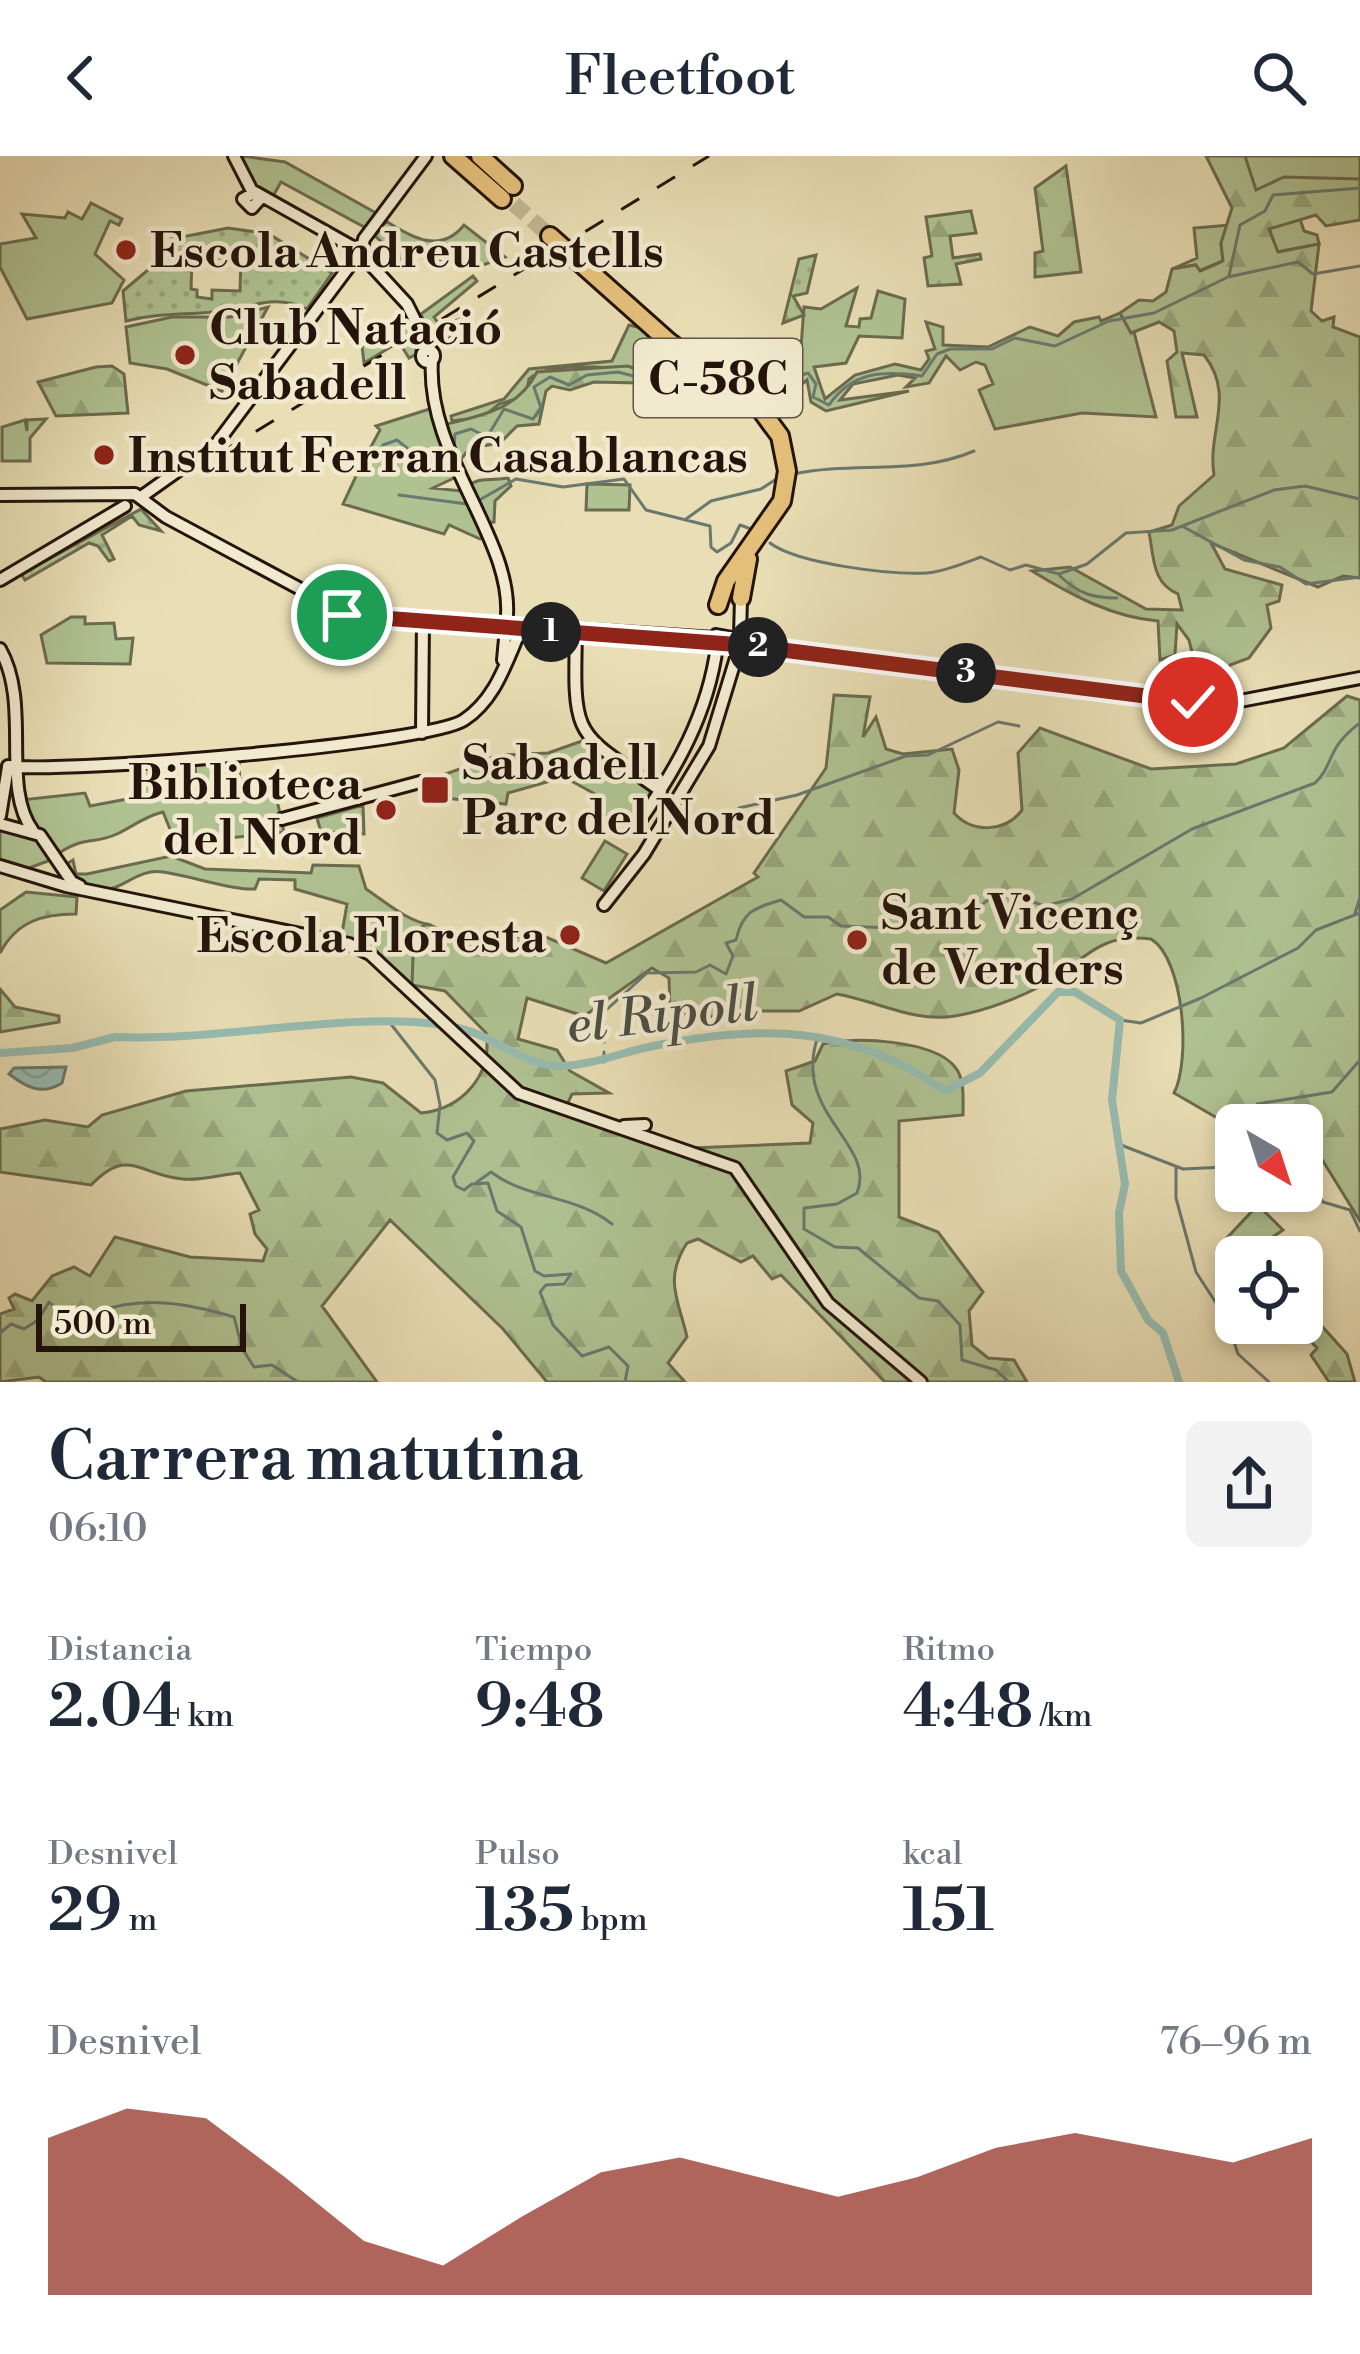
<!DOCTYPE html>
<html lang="es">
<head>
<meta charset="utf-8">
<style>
  :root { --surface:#fff; --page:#f2f2f3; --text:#1f2937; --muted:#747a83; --accent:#8f2418 }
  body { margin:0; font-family:"Libre Bodoni",serif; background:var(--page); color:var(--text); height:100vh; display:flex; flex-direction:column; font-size:45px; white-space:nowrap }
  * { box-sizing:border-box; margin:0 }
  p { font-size:39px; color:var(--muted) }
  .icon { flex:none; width:66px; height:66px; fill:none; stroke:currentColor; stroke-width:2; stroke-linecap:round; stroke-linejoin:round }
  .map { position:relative; height:1226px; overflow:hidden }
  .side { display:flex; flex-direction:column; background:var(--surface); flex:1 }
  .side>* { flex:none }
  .needle { width:78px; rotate:141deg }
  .fabs { position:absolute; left:1215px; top:948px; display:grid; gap:24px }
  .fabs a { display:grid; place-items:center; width:108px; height:108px; border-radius:18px; background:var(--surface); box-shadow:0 6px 18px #0003; font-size:60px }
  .scale { position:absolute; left:36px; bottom:30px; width:210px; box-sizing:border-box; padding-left:12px; border:6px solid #25140c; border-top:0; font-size:33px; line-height:42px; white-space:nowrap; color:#25140c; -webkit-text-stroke:9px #f1eacf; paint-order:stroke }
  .pin { position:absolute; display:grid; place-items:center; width:102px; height:102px; color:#fff; margin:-51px; border:6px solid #fff; border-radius:50%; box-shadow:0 3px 12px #0007 }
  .km { position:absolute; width:60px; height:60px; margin:-30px; border-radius:50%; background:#222; color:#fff; font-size:33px; line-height:60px; text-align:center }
  .round { display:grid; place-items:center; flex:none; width:126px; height:126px; border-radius:18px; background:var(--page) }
  .headline { display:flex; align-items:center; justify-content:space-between; height:204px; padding:0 48px }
  h1 { font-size:66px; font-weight:600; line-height:90px }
  .figures { display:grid; grid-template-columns:repeat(3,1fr); gap:18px; height:204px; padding:12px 48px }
  .figures div { display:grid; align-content:center }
  .figures b { font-size:60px; font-weight:600 }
  .figures small { font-size:33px; font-weight:400 }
  .figures p { font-size:33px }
  .chart { height:336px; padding:24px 48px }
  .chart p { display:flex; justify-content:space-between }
  .chart svg { width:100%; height:216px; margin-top:12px; fill:var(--accent); opacity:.7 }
  header { display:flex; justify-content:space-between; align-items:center; height:156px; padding:0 48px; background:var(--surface); font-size:54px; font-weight:600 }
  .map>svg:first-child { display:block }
  .green { fill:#b0c292; stroke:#6a6b4f; stroke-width:3 }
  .forest { fill:url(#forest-firs); stroke:#6a6b4f; stroke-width:3 }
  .garden { fill:url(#garden-dots); stroke:#6a6b4f; stroke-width:3; fill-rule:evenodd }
  .water { fill:url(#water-waves); stroke:#69796f; stroke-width:3 }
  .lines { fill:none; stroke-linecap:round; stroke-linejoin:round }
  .stream { stroke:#69796f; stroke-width:3 }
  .river { stroke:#97bcb1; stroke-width:8 }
  .highway-tunnel { stroke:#c2b693; stroke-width:16; stroke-dasharray:16 8; stroke-linecap:butt }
  .secondary-casing { stroke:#25140c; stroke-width:16 }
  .highway-casing { stroke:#25140c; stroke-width:22 }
  .secondary { stroke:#f1eacf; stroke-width:10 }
  .highway { stroke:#e4bf7a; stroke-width:16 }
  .rail { stroke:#25140c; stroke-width:3; stroke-dasharray:21 21; stroke-linecap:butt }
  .route-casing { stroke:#fff; stroke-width:24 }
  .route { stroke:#8f2418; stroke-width:15 }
  .poi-dot { fill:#8f2418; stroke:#f1eacf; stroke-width:4.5 }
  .labels { text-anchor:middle; stroke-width:9; stroke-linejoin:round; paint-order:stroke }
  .shield { fill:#f1eacf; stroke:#625446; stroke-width:3 }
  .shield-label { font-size:45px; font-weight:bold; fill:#25140c }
  .poi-label { font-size:48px; font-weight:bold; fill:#25140c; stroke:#f1eacf; text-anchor:start }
  .water-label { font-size:51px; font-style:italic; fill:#4d4f46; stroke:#f1eacf }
</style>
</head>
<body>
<header><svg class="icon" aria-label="back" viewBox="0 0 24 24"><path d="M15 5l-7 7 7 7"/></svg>Fleetfoot<svg class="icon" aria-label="search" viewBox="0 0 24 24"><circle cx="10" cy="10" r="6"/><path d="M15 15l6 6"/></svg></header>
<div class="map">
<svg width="1360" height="1226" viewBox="0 0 1360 1226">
  <defs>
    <pattern id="forest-firs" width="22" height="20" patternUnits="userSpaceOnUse" patternTransform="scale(3)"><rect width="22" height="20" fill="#b0c292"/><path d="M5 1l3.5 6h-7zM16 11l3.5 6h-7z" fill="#97a67d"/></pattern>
    <pattern id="garden-dots" width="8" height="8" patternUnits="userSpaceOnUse" patternTransform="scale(3)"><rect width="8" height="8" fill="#b0c292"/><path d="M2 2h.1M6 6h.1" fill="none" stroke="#97a67d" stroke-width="1.8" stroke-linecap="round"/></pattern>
    <pattern id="water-waves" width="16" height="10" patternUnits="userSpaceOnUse" patternTransform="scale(3)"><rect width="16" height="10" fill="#97bcb1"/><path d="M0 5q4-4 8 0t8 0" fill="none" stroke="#82a197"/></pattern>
  </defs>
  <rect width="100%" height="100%" fill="#e9deb5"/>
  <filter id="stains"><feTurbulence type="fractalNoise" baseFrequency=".00167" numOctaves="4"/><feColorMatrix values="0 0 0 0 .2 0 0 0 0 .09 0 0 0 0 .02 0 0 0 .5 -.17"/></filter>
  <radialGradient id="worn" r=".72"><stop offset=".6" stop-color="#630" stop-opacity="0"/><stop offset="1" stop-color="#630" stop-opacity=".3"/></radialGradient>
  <path class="green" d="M242,0L285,6L376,57L366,72L281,26L272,42L253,30Z
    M1243,0H1360V27L1256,35Z
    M91,47L122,63L119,69L110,65L95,98L124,124L112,147L27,163L0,111V88L36,82L22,58L65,62L68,56L82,63Z
    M1300,63L1304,75L1317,79L1319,88L1277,96L1269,72Z
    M386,65C412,82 441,98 464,69L505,101L472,113L415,99L410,111L375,80Z
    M1230,69L1221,87L1223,105L1199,115L1195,109L1172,113L1197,102L1194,72Z
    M473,120L477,125L434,161L441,171L465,161L470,170L435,191L421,158Z
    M857,132L846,170L859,171L860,163L871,162L878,135L905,143L902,182L859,180L846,207L814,211L825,243L855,219L895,208L921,214L929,203L926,195L935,193L926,166L943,171V189L988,191L1030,171L1058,180L1074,166L1099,161L1101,165L1120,157L1134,176L1156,261L1082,257L995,273L979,234L993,228L985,209L976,206L960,214L946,200L929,227L906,231L915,222L898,219L853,228L840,244L909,235L826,255L811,246L807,224L791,237L782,227L763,233L769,240L764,243L754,241L727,217L734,205L759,218H789L800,205L804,151L821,153Z
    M268,151L222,235L167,213L130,207L126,171L172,161H230Z
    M409,166L417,198L409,202L399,186L364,207L362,190Z
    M629,169L641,172L674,202L664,223C635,212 552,202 529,223L526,240L499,248L483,261L452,265L451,260L504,243L529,213L612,205Z
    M436,251L456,321L433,332L461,335C480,319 485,326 508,322L511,330L495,345L494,366L482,367L486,381L480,383L449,369L444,378L343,348L357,318H363L358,315L380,274L376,270Z
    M46,263L30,282V305H2V271L25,264L27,275V264Z
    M587,328L630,329L629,354H586Z
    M71,461H85V468L114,467L116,483L133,482L130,508L47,507L41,479Z
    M582,585L652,633L639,661L593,659L595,638L564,621L508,637L506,648L423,640V626L499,599L548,597Z
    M239,603L240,629L273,626L284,676L176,688L163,656C143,661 134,670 117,678C93,689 87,679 59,697L27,663L21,644L85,637L90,650L143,640L140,608L172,605L179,626L196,634L195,606Z
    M363,649L364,678L321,676L317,662Z
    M0,670L31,677L50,698L48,705L29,712L0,708Z
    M605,685L627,698L604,735L582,722Z
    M171,700L205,713L311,717L313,709L359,710L366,733C387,747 405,764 430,769L412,829L341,783L347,748L295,733V724L259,723L255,733H246C217,730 191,720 163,716C125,710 111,763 63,710L73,704L76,718H87Z
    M1258,1049L1283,1074L1258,1091L1262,1096L1256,1101H1244L1223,1086Z"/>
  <path class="forest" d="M1206,0H1245L1256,34L1284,21L1360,23V64L1326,70L1316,59L1269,73L1278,96L1319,88L1311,155L1322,165L1334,161L1333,171L1360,181V422L1343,420L1318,431L1211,387L1225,413L1282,429L1279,445L1267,449L1271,472L1249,502L1230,509L1219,523L1196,513L1189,484L1177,468L1175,499L1160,504L1158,465C1112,461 1071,439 1032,415L1070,411L1146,453L1182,454L1178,438C1152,427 1154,402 1149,376L1172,369L1179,350L1214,319C1207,275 1236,239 1204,199L1182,197L1197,261H1176L1167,205L1177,196L1174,175L1159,166L1131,177L1120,157L1139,144L1153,145L1166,136L1172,113L1196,109L1200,115L1223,105L1221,87L1232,52Z
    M1066,10L1081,116L1035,121V97L1043,95L1035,32Z
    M971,55L976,77L950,80L953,102L980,98L981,103L956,108L961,128L928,130L924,102L932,100L926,61Z
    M677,203L699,217L701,225L651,243L639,227L594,226L570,234L552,230L546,235L539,268L517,270L500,287L470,292L457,308L447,268C485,259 519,252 537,216L628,210L664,224Z
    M96,211L112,210L124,218L128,257L56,260L38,226Z
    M834,539L870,541L863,581L876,561L886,593L903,598L952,593L959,614L954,657C973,678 1006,676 1022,654L1018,597L1040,572L1151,613L1236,608L1284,592L1347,540L1360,544V1065L1321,1002L1302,986V969H1236V973L1174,937C1191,904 1184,803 1151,783C1100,777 1088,801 1051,824C1025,840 986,855 955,860C914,867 877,845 837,838L799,855H739L703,862L670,854L669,822L652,812L584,860L527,842L518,883L557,894L570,915L609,937L572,938L564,955L692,992L810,987L813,967L792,949L786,915L815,905L823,888C853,880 934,884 955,911C965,923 963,943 963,959L899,965V1061L938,1076L983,1136L969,1155L972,1189L988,1202L1014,1204L1027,1226H885L781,1119L772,1123L753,1100L741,1106L698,1083L687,1087C663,1124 679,1145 687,1181L668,1207L685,1226H547L503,1173L390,1064L322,1150L377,1226H46L39,1221L0,1226V1158L14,1153L9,1142L15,1138L32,1145L52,1120L74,1111L90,1120L115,1081L190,1101L263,1105L267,1093L255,1078L250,1058L259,1054L240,1017C223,1018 200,1025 183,1023C138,1019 129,990 91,1029L0,1016V973L45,964L88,971L102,959L186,935L351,921L383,927L421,957C462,953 493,919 486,877L445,835L412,829L414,775L427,768L475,787L539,778L606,807L758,721L754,717L826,612Z
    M26,736L77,741L76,758C43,758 17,765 0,797V754Z
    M0,833L15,851L59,860V866L0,876Z
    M1302,1148L1347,1198L1355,1226H1329L1311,1199L1317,1192L1293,1167H1302Z"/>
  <path class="garden" d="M228,72L269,78L332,117L307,153C272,136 247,154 213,156C182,159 157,157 126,165L123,135L161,103L171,83ZM192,102H241L240,135L212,134V143L197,141V134L191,133Z
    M816,99L807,137L793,140L804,159L783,167L799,103Z
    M141,353L161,375L139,369L132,360L102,379L114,403L109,405L98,390L89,387L25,424L21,418Z"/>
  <path class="water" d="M66,911L62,927C42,940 26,931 9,918L14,912Z"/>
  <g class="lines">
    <path class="stream" d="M1229,120L1240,69L1265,55L1273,39L1360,32
      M744,230L758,233L808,217L816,228L813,241L829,249C853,214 885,215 922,220L937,198L950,193H992L1015,182L1055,190L1109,165L1154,157L1228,121L1298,106L1313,118L1360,110
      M454,294L455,278L471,273L487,281L504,253L533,263L541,252L534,231L550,221L569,229L587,219L618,216L676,231L700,221L714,225
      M373,304L383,289L397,284L425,307L435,299L447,300
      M793,318C854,305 916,320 974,295
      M399,339L467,348
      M476,346L516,323L563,331L624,323L646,354L710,370L711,391L717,396L731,387L740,369L751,373
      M686,363L711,345L761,333L778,322
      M1182,370L1244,404L1280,411L1306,428L1360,421
      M770,387C798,408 891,419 927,417C944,416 965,407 981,401L1010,414L1026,409L1059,418L1087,408L1126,377L1172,374L1274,334L1305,330L1360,343
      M1060,420C1079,438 1093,442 1117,442
      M739,652L797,639L906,600L928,599L998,566L1019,570
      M1355,757L1360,742
      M1120,864L1141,867L1201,842L1298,792L1316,774L1360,757
      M390,867L435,924L440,949L437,977L447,984L467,977L474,985L453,1021L456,1030L464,1034L472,1028L488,1027L497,1055L521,1071L535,1115L544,1120L571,1118L564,1128L546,1129L540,1136L553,1169L582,1200L609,1191L628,1210L625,1226
      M818,880C791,958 877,987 857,1037L837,1048L804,1052V1073L835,1091L858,1092L919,1142L938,1145L960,1169L962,1204L996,1214L1009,1226
      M604,886V856L647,817L696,816L710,809L726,818L733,800L726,787L736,784C743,754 755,752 781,744L804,761H828L841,770L945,774L969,763L986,745L1015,739L1044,750L1072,743L1192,673L1315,627C1335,608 1325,593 1360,567
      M604,896V906
      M1249,969L1257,948L1332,936L1360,904
      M1121,989L1183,1013L1225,1011L1236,989
      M1302,1009L1323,1046L1350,1054L1360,1075
      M1176,1011V1042L1196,1116L1227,1164L1238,1198L1269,1226
      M477,1026L491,1016C528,1044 574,1038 612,1068
      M0,1177L11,1168L24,1173L38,1164L49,1146L60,1156L72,1151L95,1157C142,1139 186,1147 234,1161L242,1192L254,1211L272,1209L298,1226"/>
    <path class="river" d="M0,897L72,892L115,881C214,885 315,861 415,866C433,867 460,871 477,878C503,889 533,911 561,910C594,909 619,897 649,891C759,868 850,868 945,935L980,917L1058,836H1075L1120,864L1112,944L1125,1028L1119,1057L1121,1115L1148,1164L1163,1177L1179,1226"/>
    <path class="highway-tunnel" d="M496,32L550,80"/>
    <defs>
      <path id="secondary" d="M234,0L252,35
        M260,43L252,52L243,43L255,36L351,90
        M361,98L407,148L430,194
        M351,103L360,101L364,83L426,0
        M422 200a6 6 0 1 1 12 0a6 6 0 1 1-12 0Z
        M432,204C425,302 519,387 506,469
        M0,339L135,338L166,361L347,458L714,482
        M141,341L217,287L354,104
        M0,424L125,350
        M576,478C573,587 576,574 661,635
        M716,479L754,486
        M740,480L741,442
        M717,490L1219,549L1360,522
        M0,493C32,549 0,630 33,675
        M503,504L506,472
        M422,577L423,463
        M8,610C59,618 429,588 464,564C496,543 506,506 521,473
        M0,660L8,611
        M282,663L420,626
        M0,668L40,679L72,726L80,730
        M637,669C676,614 708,558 717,490
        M0,710L66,730L349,788L370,798L519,937L735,1012L828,1147L921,1226
        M604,749L644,698L709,590L739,492
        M624,970L645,969"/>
      <path id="highway" d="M453,0L502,43
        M480,0L513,30
        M550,80L668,185L760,253L780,280L787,315L782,345L726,425L718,449
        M741,442L748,403"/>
    </defs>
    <use href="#secondary" class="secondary-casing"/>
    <use href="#highway" class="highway-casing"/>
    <use href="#secondary" class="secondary"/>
    <use href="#highway" class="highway"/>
    <path class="rail" d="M442,163L709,0
      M184,319L400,188"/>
  </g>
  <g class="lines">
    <defs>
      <path id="route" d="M342,459L743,489L1193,546"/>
    </defs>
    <use href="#route" class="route-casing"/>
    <use href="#route" class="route"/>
  </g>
  <g class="poi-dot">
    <circle cx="126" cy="94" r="12"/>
    <circle cx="185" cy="199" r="12"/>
    <circle cx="104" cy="299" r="12"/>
    <rect x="420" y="619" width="30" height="30" rx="6"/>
    <circle cx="386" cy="654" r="12"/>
    <circle cx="570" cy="779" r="12"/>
    <circle cx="857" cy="784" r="12"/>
  </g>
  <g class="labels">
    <rect class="shield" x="634" y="183" width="168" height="78" rx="9"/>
    <g class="shield-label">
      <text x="718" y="238">C-58C</text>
    </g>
    <g class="poi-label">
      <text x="150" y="111">Escola Andreu Castells</text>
      <text x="209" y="188">Club Natació<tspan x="209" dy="55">Sabadell</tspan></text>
      <text x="128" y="316">Institut Ferran Casablancas</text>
      <text x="462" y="623">Sabadell<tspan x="462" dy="55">Parc del Nord</tspan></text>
      <text x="362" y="643" text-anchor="end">Biblioteca<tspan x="362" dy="55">del Nord</tspan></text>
      <text x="881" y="773">Sant Vicenç<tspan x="881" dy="55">de Verders</tspan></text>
      <text x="546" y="796" text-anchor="end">Escola Floresta</text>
    </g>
    <g class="water-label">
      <text transform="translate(662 857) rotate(-7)" y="18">el Ripoll</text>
    </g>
  </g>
  <rect width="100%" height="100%" filter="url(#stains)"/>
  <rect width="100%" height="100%" fill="url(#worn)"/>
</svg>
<div class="fabs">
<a><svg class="needle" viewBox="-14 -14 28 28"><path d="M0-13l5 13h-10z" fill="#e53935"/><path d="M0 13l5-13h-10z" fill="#747a83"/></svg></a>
<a><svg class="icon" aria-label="locate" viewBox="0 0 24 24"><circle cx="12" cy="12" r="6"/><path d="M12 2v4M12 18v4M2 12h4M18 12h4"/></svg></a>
</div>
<div class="scale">500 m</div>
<div class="pin" style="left:342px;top:459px;background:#1e9e55"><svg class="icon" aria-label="arrive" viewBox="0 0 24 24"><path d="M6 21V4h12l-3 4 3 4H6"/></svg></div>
<div class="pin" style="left:1193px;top:546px;background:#d93025"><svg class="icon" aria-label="check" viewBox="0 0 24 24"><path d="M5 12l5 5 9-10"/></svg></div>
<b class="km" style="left:551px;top:476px">1</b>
<b class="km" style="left:758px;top:491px">2</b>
<b class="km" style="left:966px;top:517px">3</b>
</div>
<section class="side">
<div class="headline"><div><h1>Carrera matutina</h1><p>06:10</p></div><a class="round"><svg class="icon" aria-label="share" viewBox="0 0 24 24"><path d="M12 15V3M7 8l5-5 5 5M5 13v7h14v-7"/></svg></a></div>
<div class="figures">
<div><p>Distancia</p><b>2.04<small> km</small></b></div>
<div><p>Tiempo</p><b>9:48</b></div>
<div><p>Ritmo</p><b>4:48<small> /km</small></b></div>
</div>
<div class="figures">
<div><p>Desnivel</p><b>29<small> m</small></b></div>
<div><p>Pulso</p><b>135<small> bpm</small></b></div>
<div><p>kcal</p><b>151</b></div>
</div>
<div class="chart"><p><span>Desnivel</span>76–96 m</p>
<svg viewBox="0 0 160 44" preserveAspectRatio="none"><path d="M0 44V12L10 6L20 8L30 20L40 33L50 38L60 28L70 19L80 16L90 20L100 24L110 20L120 14L130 11L140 14L150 17L160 12V44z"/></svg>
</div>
</section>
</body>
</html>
